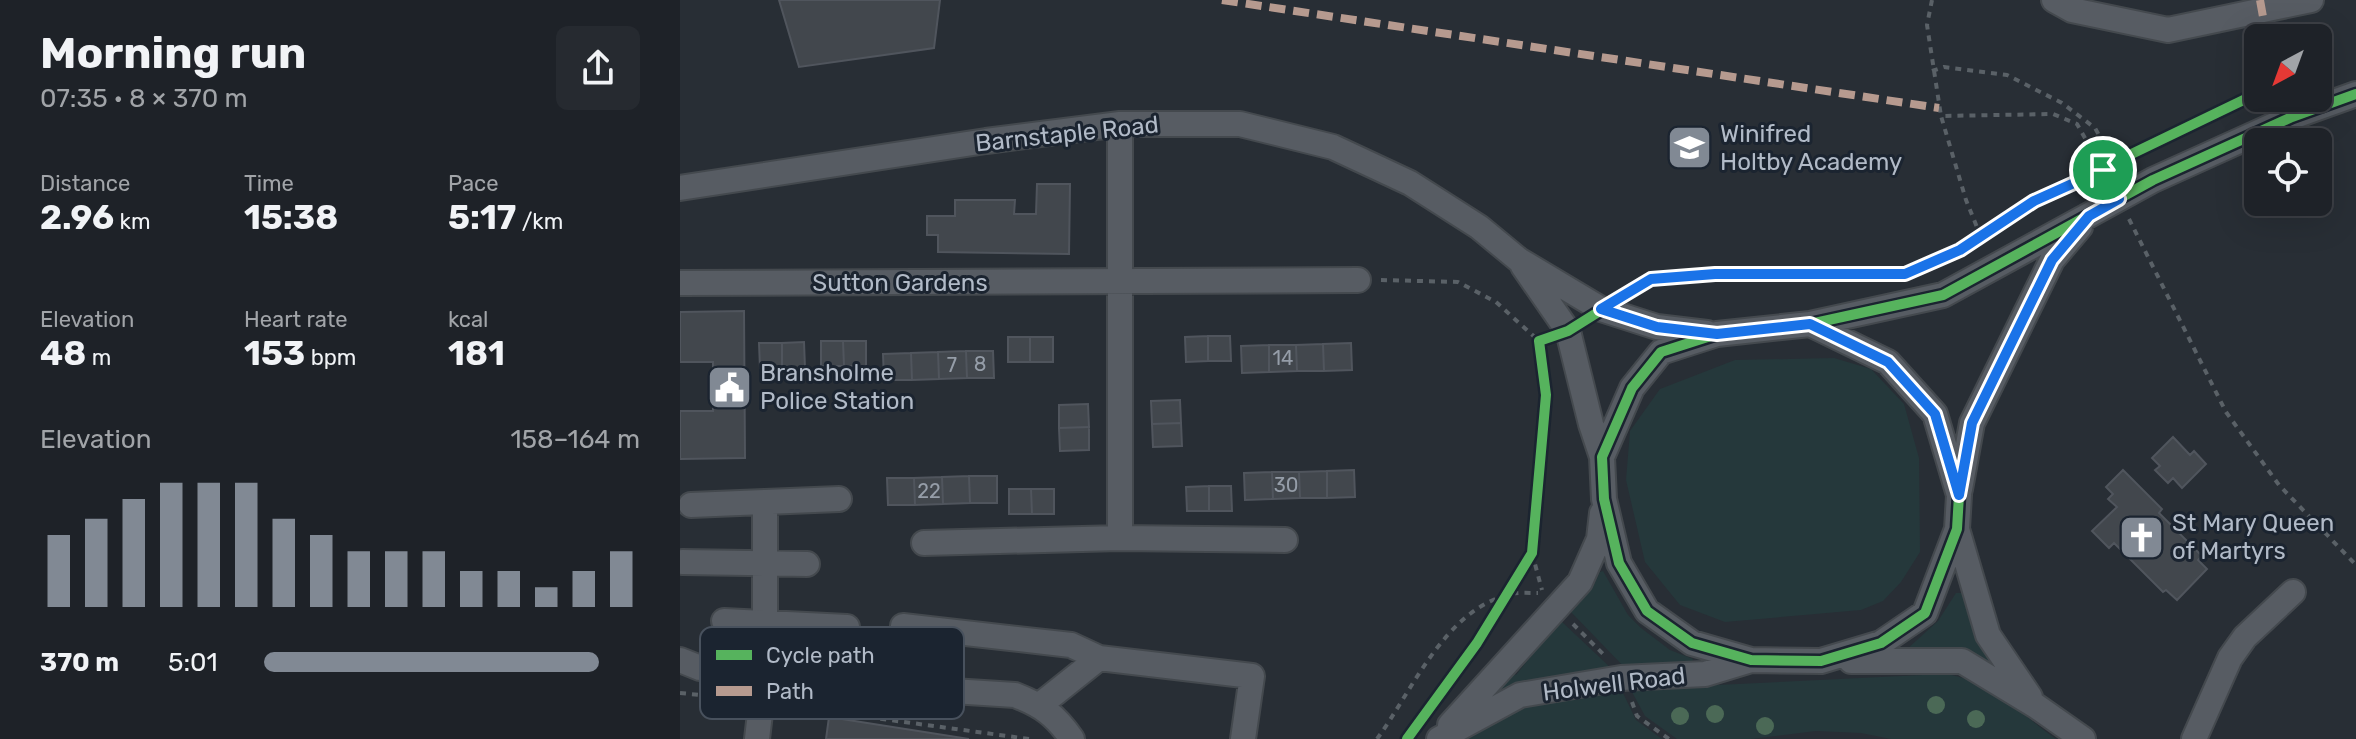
<!DOCTYPE html>
<html lang="en">
<head>
<meta charset="utf-8">
<style>
  :root { --surface:#1e2228; --page:#262a30; --text:#f1f3f6; --muted:#a1a4a8; --line:#3c3f45; --accent:#818994 }
  body { margin:0; font-family:Rubik,sans-serif; background:var(--page); color:var(--text); height:100vh; display:flex; flex-direction:column; font-size:30px; white-space:nowrap }
  * { box-sizing:border-box; margin:0 }
  p { font-size:26px; color:var(--muted) }
  .icon { flex:none; width:44px; height:44px; fill:none; stroke:currentColor; stroke-width:2; stroke-linecap:round; stroke-linejoin:round }
  .map { position:relative; flex:1; overflow:hidden }
  .drawer { display:flex; flex-direction:column; background:var(--surface); width:680px }
  .drawer>* { flex:none }
  .needle { width:52px; rotate:221deg }
  .controls { position:absolute; left:1564px; top:24px; display:grid; gap:16px }
  .controls a { display:grid; place-items:center; width:88px; height:88px; border-radius:12px; background:var(--surface); box-shadow:0 8px 32px #0002,0 0 0 2px var(--line); font-size:40px }
  .pin { position:absolute; display:grid; place-items:center; width:68px; height:68px; color:#fff; margin:-34px; border:4px solid #fff; border-radius:50%; box-shadow:0 2px 8px #0007 }
  .round { display:grid; place-items:center; flex:none; width:84px; height:84px; border-radius:12px; background:var(--page) }
  .headline { display:flex; align-items:center; justify-content:space-between; height:136px; padding:0 40px }
  h1 { font-size:44px; font-weight:700; line-height:60px }
  .figures { display:grid; grid-template-columns:repeat(3,1fr); gap:12px; height:136px; padding:8px 40px }
  .figures div { display:grid; align-content:center }
  .figures b { font-size:34px; font-weight:700 }
  .figures small { font-size:22px; font-weight:400 }
  .figures p { font-size:22px }
  .chart { height:224px; padding:16px 40px }
  .chart p { display:flex; justify-content:space-between }
  .chart svg { width:100%; height:144px; margin-top:8px; stroke:var(--accent); stroke-width:6 }
  ul { padding:0 40px; list-style:none; font-size:26px }
  li { display:grid; grid-template-columns:128px 96px 1fr; align-items:center; height:60px }
  li i { height:20px; border-radius:10px; background:var(--accent) }
  main { display:flex; flex:1; min-height:0 }
  .map>svg:first-child { display:block }
  .green { fill:#25383b }
  .building { fill:#42474d; stroke:#50555d; stroke-width:2 }
  .lines { fill:none; stroke-linecap:round; stroke-linejoin:round }
  .minor-casing { stroke:#44494e; stroke-width:28 }
  .path { stroke:#5a6167; stroke-width:4; stroke-dasharray:6 6; stroke-linecap:butt }
  .minor { stroke:#575c63; stroke-width:24 }
  .quiet { stroke:#b69a8f; stroke-width:8; stroke-dasharray:16 8; stroke-linecap:butt }
  .cycleway-casing { stroke:#1b2430; stroke-width:15 }
  .cycleway { stroke:#56b35d; stroke-width:10 }
  .tree { fill:#4b6956 }
  .route-casing { stroke:#fff; stroke-width:16 }
  .route { stroke:#1a73e8; stroke-width:10 }
  .labels { text-anchor:middle; stroke-width:6; stroke-linejoin:round; paint-order:stroke }
  .number-label { font-size:20px; fill:#959da8 }
  .street-label { font-size:24px; fill:#b1bac7; stroke:#1b2430 }
  .poi-label { font-size:24px; fill:#b1bac7; stroke:#1b2430; text-anchor:start }
  .key { fill:#1b2430; stroke:#48515d; stroke-width:2 }
  .key-label { font-size:22px; fill:#b1bac7 }
</style>
</head>
<body>
<main>
<section class="drawer">
<div class="headline"><div><h1>Morning run</h1><p>07:35 · 8 × 370 m</p></div><a class="round"><svg class="icon" aria-label="share" viewBox="0 0 24 24"><path d="M12 15V3M7 8l5-5 5 5M5 13v7h14v-7"/></svg></a></div>
<div class="figures">
<div><p>Distance</p><b>2.96<small> km</small></b></div>
<div><p>Time</p><b>15:38</b></div>
<div><p>Pace</p><b>5:17<small> /km</small></b></div>
</div>
<div class="figures">
<div><p>Elevation</p><b>48<small> m</small></b></div>
<div><p>Heart rate</p><b>153<small> bpm</small></b></div>
<div><p>kcal</p><b>181</b></div>
</div>
<div class="chart"><p><span>Elevation</span>158–164 m</p>
<svg viewBox="0 0 160 44" preserveAspectRatio="none"><path d="M5 44V22M15 44V17M25 44V11M35 44V6M45 44V6M55 44V6M65 44V17M75 44V22M85 44V27M95 44V27M105 44V27M115 44V33M125 44V33M135 44V38M145 44V33M155 44V27"/></svg>
</div>
<ul>
<li><b>370 m</b>5:01<i style="width:89%"></i></li>
</ul>
</section>
<div class="map">
<svg width="1676" height="739" viewBox="0 0 1676 739">
  <rect width="100%" height="100%" fill="#282e35"/>
  <path class="green" d="M1154,358L1191,369L1224,404L1239,458L1240,552L1221,582L1203,601L1181,610L1045,622L1000,605L965,562L946,480L950,431L980,389L1055,360Z
    M923,571L948,615L961,628L990,650L1013,659L1011,666L947,670L891,612L912,589L920,572Z
    M1276,593H1288L1314,664L1312,667L1226,650L1258,621Z
    M880,620L933,670L861,679L811,699L808,692L829,669L836,675Z
    M1263,674C1307,678 1341,714 1376,739H1211L1181,733L1136,731L1071,739H997L965,716L952,692L953,689Z
    M941,689L956,720L982,739H782L806,722L861,698Z"/>
  <path class="building" d="M99,0H260L254,48L119,67Z
    M357,184H390L389,254L258,252V235H247V216H275V200H335L334,214H356Z
    M64,311L65,458L0,459V411H33V362H0V312Z
    M528,336V361L506,362L505,337Z
    M528,336H550L551,361H528Z
    M328,337H350V362H328Z
    M350,337H373V362H350Z
    M141,341H163L164,366H141Z
    M163,341H186V366H164Z
    M124,342L125,368H102V343Z
    M79,343H102V368H80Z
    M671,343L672,370L644,371L643,344Z
    M643,344L644,371H617L616,345Z
    M589,345V372L562,373L561,346Z
    M589,345H616L617,371L589,372Z
    M286,351L287,378L259,379L258,352Z
    M286,351H313L314,378H287Z
    M258,352L259,379L232,380L231,353Z
    M231,353L232,380H204L203,354Z
    M500,400L501,423L472,424L471,401Z
    M408,404L409,427L379,428V405Z
    M501,423L502,446L473,447L472,424Z
    M409,427V450L380,451L379,428Z
    M1493,437L1510,455L1514,451L1526,464L1502,488L1493,478L1488,483L1475,470L1480,466L1472,458Z
    M674,470L675,497L647,498V471Z
    M1443,470L1482,509L1479,513L1522,556L1518,560L1527,569L1497,600L1486,590L1483,592L1434,543L1429,548L1412,531L1437,507L1428,499L1433,494L1426,487Z
    M647,471V498H620L619,472Z
    M592,472L593,499L565,500L564,473Z
    M592,472H619L620,498L593,499Z
    M289,476L290,503L263,504L262,477Z
    M289,476H317V503H290Z
    M262,477L263,504L235,505L234,478Z
    M207,478H234L235,505H208Z
    M529,486V511H507L506,487Z
    M529,486H551L552,511H529Z
    M329,489H351L352,514H329Z
    M351,489H374V514H352Z
    M149,717L289,739H146Z"/>
  <g class="lines">
    <defs>
      <path id="minor" d="M1374,0L1392,10L1488,30L1631,0
        M440,124V538
        M0,188L306,141L440,124H560L653,147L730,183L799,227L839,260L921,309L977,327L1027,333
        M843,266L888,331L911,424L922,457
        M0,283L678,280
        M1130,324L1208,362L1255,414L1279,495L1277,529L1245,613L1201,643L1141,661L1071,660L1012,643L967,611L939,563L924,499L922,457L952,388L981,352L1037,334L1130,324L1263,295L1473,180L1612,117L1676,94
        M1280,489L1292,423L1372,260L1400,227
        M11,505L85,502
        M1277,529L1308,635L1350,697
        M244,543L440,538L605,540
        M2,562L127,564
        M44,621L167,627L165,686
        M85,625V502L159,499
        M223,626L391,645L419,658L572,676L563,739
        M0,660L20,668L84,679L335,695C363,706 375,715 392,739
        M1171,661H1282L1356,706L1403,739
        M360,705L419,658
        M770,725L900,582L919,539L922,513
        M77,739L84,679
        M759,739L840,695L941,678L1025,674L1071,660
        M1514,739L1550,658L1565,637L1613,592"/>
    </defs>
    <use href="#minor" class="minor-casing"/>
    <path class="path" d="M1252,0L1247,25L1261,116
      M1252,71L1264,67L1327,75L1382,103L1415,128L1435,164
      M1449,219L1546,412L1599,485L1676,565
      M1301,237L1286,200L1261,116L1373,114L1397,124L1428,179
      M701,280L778,282L816,302L859,341
      M852,553L862,590
      M893,624L926,657
      M0,693L21,695
      M952,702L957,716L989,739
      M129,709L349,739
      M697,739C732,691 764,612 827,595C836,592 848,593 858,593"/>
    <use href="#minor" class="minor"/>
    <path class="quiet" d="M542,0L1259,108
      M1580,0L1585,28L1598,38"/>
    <defs>
      <path id="cycleway" d="M1130,324L1208,362L1255,414L1279,495L1277,529L1245,613L1201,643L1141,661L1071,660L1012,643L967,611L939,563L924,499L922,457L952,388L981,352L1037,334L1130,324L1263,295L1473,180L1612,117L1676,94
        M727,739L797,643L852,553L866,395L859,341L888,331L971,279L1035,274H1225L1280,250L1354,201L1578,93"/>
    </defs>
    <use href="#cycleway" class="cycleway-casing"/>
    <use href="#cycleway" class="cycleway"/>
  </g>
  <g class="tree">
    <circle cx="1256" cy="705" r="9"/>
    <circle cx="1035" cy="714" r="9"/>
    <circle cx="1000" cy="716" r="9"/>
    <circle cx="1296" cy="719" r="9"/>
    <circle cx="1085" cy="726" r="9"/>
  </g>
  <g class="lines">
    <defs>
      <path id="route" d="M1423,170L1439,199L1409,216L1372,260L1292,423L1279,495L1255,414L1208,362L1130,324L1037,334L977,327L921,309L971,279L1035,274H1225L1280,250L1354,201Z"/>
    </defs>
    <use href="#route" class="route-casing"/>
    <use href="#route" class="route"/>
  </g>
  <defs>
    <symbol id="school-square" viewBox="-11 -11 22 22"><rect x="-9" y="-9" width="18" height="18" rx="4" fill="#818994" stroke="#1b2430"/><path d="M0-5L7-2L0 1L-7-2ZM-4 1L0 2.5L4 1V4Q0 6-4 4Z" fill="#fff"/></symbol>
    <symbol id="civic-square" viewBox="-11 -11 22 22"><rect x="-9" y="-9" width="18" height="18" rx="4" fill="#818994" stroke="#1b2430"/><path d="M-.6-6.5H3V-4.5H.6V-3L4-1V1h2V6H-6V1h2V-1L-.6-3ZM-1.2 2.5V6h2.4V2.5Z" fill="#fff"/></symbol>
    <symbol id="church-square" viewBox="-11 -11 22 22"><rect x="-9" y="-9" width="18" height="18" rx="4" fill="#818994" stroke="#1b2430"/><path d="M-1.2-6h2.4v3.5h3.3v2.4h-3.3V6h-2.4V-.1h-3.3v-2.4h3.3Z" fill="#fff"/></symbol>
  </defs>
  <g fill-rule="evenodd">
    <use href="#school-square" x="984" y="122" width="51" height="51"/>
    <use href="#civic-square" x="24" y="362" width="51" height="51"/>
    <use href="#church-square" x="1436" y="512" width="51" height="51"/>
  </g>
  <g class="labels">
    <g class="number-label">
      <text x="603" y="365">14</text>
      <text x="300" y="371">8</text>
      <text x="272" y="372">7</text>
      <text x="606" y="492">30</text>
      <text x="249" y="498">22</text>
    </g>
    <g class="street-label">
      <text transform="translate(387 134) rotate(-6)" y="8">Barnstaple Road</text>
      <text x="220" y="291">Sutton Gardens</text>
      <text transform="translate(934 684) rotate(-7)" y="8">Holwell Road</text>
    </g>
    <g class="poi-label">
      <text x="1040" y="142">Winifred<tspan x="1040" dy="28">Holtby Academy</tspan></text>
      <text x="80" y="381">Bransholme<tspan x="80" dy="28">Police Station</tspan></text>
      <text x="1492" y="531">St Mary Queen<tspan x="1492" dy="28">of Martyrs</tspan></text>
    </g>
  </g>
  <rect x="20" y="627" width="264" height="92" rx="12" class="key"/>
  <rect x="36" y="650" width="36" height="10" fill="#56b35d"/>
  <rect x="36" y="686" width="36" height="10" fill="#b69a8f"/>
  <g class="key-label">
    <text x="86" y="663">Cycle path</text>
    <text x="86" y="699">Path</text>
  </g>
</svg>
<div class="controls">
<a><svg class="needle" viewBox="-14 -14 28 28"><path d="M0-13l5 13h-10z" fill="#e53935"/><path d="M0 13l5-13h-10z" fill="#a1a4a8"/></svg></a>
<a><svg class="icon" aria-label="locate" viewBox="0 0 24 24"><circle cx="12" cy="12" r="6"/><path d="M12 2v4M12 18v4M2 12h4M18 12h4"/></svg></a>
</div>
<div class="pin" style="left:1423px;top:170px;background:#1e9e55"><svg class="icon" aria-label="arrive" viewBox="0 0 24 24"><path d="M6 21V4h12l-3 4 3 4H6"/></svg></div>
</div>
</main>
</body>
</html>
